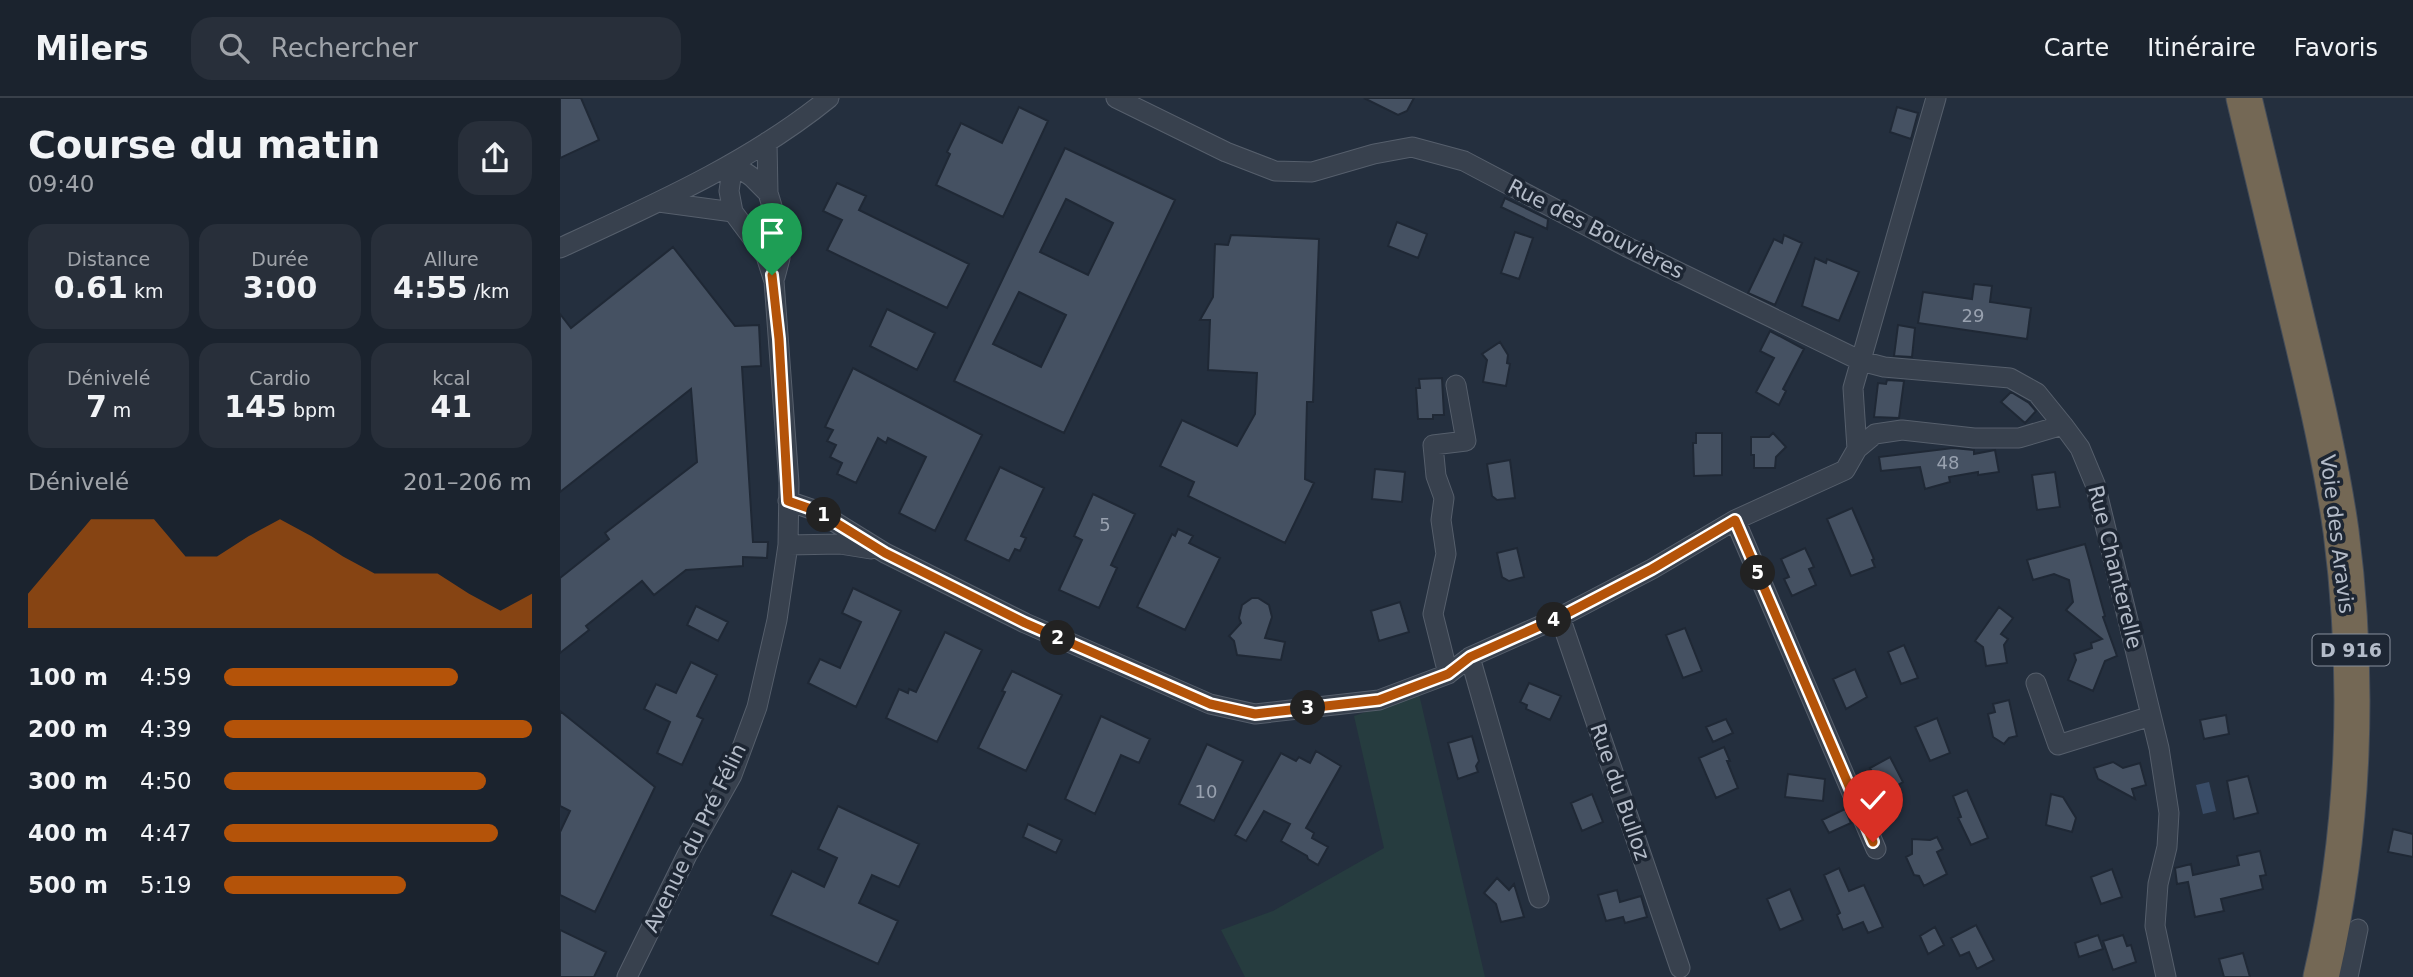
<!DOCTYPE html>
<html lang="fr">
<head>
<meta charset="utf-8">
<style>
  :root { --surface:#1b232e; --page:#282f3a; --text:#f1f3f6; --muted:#a0a4aa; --line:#39404a; --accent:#b45309 }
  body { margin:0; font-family:"DejaVu Sans",sans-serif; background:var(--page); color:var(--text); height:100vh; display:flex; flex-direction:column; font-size:26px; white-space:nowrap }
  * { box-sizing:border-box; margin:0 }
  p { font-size:23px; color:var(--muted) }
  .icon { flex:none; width:38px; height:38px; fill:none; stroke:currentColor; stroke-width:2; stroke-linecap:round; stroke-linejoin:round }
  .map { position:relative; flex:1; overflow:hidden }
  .drawer { display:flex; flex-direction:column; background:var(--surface); width:560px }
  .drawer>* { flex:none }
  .pin { position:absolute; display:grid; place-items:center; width:60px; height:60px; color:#fff; margin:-72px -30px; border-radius:50% 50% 50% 0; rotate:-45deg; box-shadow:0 0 7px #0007 }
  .pin .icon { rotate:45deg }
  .km { position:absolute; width:35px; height:35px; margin:-18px; border-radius:50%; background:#222; color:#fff; font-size:19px; line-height:35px; text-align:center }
  .round { display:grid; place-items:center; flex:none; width:74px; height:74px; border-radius:21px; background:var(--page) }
  .head { display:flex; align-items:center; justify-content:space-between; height:119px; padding:0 28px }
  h1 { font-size:38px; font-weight:600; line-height:52px }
  .figures { display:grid; grid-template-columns:repeat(3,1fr); gap:10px; height:119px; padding:7px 28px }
  .figures div { display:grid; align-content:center; border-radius:18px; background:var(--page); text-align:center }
  .figures b { font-size:30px; font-weight:600 }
  .figures small { font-size:19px; font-weight:400 }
  .figures p { font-size:19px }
  .chart { height:196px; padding:14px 28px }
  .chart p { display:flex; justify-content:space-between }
  .chart svg { width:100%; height:126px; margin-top:7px; fill:var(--accent); opacity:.7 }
  ul { padding:0 28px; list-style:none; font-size:23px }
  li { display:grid; grid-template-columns:112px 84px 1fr; align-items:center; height:52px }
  li i { height:18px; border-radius:9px; background:var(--accent) }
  header { display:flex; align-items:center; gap:42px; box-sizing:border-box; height:98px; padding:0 35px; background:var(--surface); border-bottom:2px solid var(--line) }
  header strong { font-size:33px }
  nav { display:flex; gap:38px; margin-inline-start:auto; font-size:24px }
  .search { width:490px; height:63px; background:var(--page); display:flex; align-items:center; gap:18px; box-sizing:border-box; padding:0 24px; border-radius:21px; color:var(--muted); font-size:26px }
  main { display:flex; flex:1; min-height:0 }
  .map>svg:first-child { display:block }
  .green { fill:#263c3f }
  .water { fill:#394c67 }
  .building { fill:#455162; stroke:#1f2835; stroke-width:2; fill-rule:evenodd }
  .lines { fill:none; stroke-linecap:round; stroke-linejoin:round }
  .street-casing { stroke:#565f6c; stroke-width:21 }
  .highway-casing { stroke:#434c59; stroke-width:37 }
  .street { stroke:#38414e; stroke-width:19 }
  .highway { stroke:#746855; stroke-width:35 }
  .route-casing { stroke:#fff; stroke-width:14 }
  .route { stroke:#b45309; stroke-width:9 }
  .labels { text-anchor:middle; stroke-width:7; stroke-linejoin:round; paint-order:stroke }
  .number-label { font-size:18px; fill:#98a1af }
  .shield { fill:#1d2633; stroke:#878f9c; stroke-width:2 }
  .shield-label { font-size:19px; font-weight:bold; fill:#b4bcc9 }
  .street-label { font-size:21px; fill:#b4bcc9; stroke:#1d2633 }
</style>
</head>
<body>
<header>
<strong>Milers</strong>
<div class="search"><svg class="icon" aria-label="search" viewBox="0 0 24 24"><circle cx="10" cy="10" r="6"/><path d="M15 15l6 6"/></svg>Rechercher</div>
<nav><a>Carte</a><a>Itinéraire</a><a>Favoris</a></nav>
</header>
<main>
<section class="drawer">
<div class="head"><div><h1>Course du matin</h1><p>09:40</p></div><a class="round"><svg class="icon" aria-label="share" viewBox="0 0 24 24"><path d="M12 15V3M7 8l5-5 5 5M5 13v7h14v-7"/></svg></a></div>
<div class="figures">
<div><p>Distance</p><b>0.61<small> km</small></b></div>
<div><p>Durée</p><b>3:00</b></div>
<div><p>Allure</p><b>4:55<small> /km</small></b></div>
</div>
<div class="figures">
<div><p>Dénivelé</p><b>7<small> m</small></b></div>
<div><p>Cardio</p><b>145<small> bpm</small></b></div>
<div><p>kcal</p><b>41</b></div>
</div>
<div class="chart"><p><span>Dénivelé</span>201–206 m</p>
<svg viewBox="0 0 160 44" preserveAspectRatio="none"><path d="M0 44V32L10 19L20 6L30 6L40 6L50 19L60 19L70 12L80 6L90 12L100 19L110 25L120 25L130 25L140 32L150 38L160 32V44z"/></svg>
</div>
<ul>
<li><b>100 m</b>4:59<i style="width:76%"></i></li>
<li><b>200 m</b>4:39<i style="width:100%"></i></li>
<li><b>300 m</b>4:50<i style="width:85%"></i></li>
<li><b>400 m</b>4:47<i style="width:89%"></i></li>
<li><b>500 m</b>5:19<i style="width:59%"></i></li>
</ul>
</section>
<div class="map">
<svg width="1853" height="879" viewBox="0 0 1853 879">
  <rect width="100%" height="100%" fill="#242f3e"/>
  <path class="green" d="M859,596L925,879H685L661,832L713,813L824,750L794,618Z"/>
  <path class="water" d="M1649,684L1656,713L1643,716L1636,687Z"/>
  <path class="building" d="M0,0H21L39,42L0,60Z
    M804,0H854L847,13L838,17Z
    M459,9L488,23L443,119L376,87L390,56L387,54L401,25L442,45Z
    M1337,9L1358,15L1351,41L1330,34Z
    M505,50L615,102L504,335L394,283ZM506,101L553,125L528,177L480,154ZM459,194L506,217L481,269L433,246Z
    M277,85L306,98L299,112L409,166L387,210L267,152L282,122L263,113Z
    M945,100L988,121L987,131L941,109Z
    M837,124L867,136L858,160L828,148Z
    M955,134L973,140L959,181L941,175Z
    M671,137L759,141L753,304H747L745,381L754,385L725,445L628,398L634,384L600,368L622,322L677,348L695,316L697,275L648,272L650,222H640L653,199L655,146L668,147Z
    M1224,137L1242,145L1215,207L1188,195L1214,141L1222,145Z
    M113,149L175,228L199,227L201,268L182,269L193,444H208L207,460L183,459V468L126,472L94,497L82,483L26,528L29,532L0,555V480L49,441L45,435L137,364L131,291L0,394V216L11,230Z
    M1255,160L1266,165L1267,161L1299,174L1279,223L1242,208Z
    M1414,186L1432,188L1430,204L1471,210L1467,241L1358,225L1363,194L1412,201Z
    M327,211L375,235L357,272L310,248Z
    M1338,227L1355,230L1352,259L1334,258Z
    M1210,233L1244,251L1223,291L1226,293L1219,307L1196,294L1214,260L1200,253Z
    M940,244L948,257L947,265L950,266L946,288L923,284L927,262L922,256Z
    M293,270L422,337L375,433L339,415L366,359L328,340L326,345L318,340L296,385L277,376L282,365L270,359L276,347L267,343L273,332L265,329Z
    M882,280L884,317H873V321H858L856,290H860L859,281Z
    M1327,282L1344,283L1339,320L1314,319L1318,285L1326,286Z
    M1451,294L1469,305L1476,313L1465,325L1441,304Z
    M1136,335H1162V377L1134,378L1133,345H1136Z
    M1213,335L1226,349L1216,359L1215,370H1194V357H1191V339H1209Z
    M1393,350L1414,352V356L1435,352L1439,374L1418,377V374L1389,379L1390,384L1365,391L1360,369L1321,373L1319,359Z
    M950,362L955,400L937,402L932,398L927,366Z
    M440,369L484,390L461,438L466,440L460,453L455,451L449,463L405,442Z
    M815,371L845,374L842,404L812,401Z
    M1495,374L1500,409L1477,412L1472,377Z
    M533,396L575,416L551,467L557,470L539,510L499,492L522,442L514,438Z
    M1292,410L1314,461L1312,462L1315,469L1291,478L1267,421Z
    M618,431L633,438L629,445L660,460L625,532L577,509L612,436L615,438Z
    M1525,446L1545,518L1543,519L1557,558L1545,563L1533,593L1508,582L1516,562L1514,556L1532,550L1531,545L1542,541L1506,512L1513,504L1509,482L1494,476L1473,482L1467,462Z
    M957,450L964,479L949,483L942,479L937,455Z
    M1245,450L1254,469L1249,471L1256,487L1232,498L1224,481L1229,479L1221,461Z
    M293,490L341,513L296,609L248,585L260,561L280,570L301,524L282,515Z
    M692,500H698L709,507L712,519L705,540L725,544L721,562L677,557L674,543L669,538L681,525L679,520L682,507Z
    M840,504L849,534L819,543L811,513Z
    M136,508L168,524L158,543L127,527Z
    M1439,509L1453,520L1441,536L1448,541L1444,547L1447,565L1426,568L1423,549L1415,543Z
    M1125,530L1142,573L1123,580L1106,537Z
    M385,534L422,552L377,644L326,620L339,591L348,595L349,591L356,594Z
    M1344,547L1358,580L1341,586L1328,554Z
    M131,564L157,577L137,618L143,621L122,667L97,655L110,624L84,611L96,586L116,595Z
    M1295,571L1307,599L1286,611L1273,581Z
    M452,573L502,597L466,673L418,650L445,594L442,593Z
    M969,585L1001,598L990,622L966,611L967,607L960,604Z
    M1449,602L1457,638L1449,640L1444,646L1433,639L1428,616L1435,614L1433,606Z
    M0,613L95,689L35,814L0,797V734L10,713L0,708Z
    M1666,617L1669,636L1644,641L1640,622Z
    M541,618L590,641L579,665L561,657L535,716L505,701Z
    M1377,620L1390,655L1370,663L1355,629Z
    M1166,621L1173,635L1153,644L1146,629Z
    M912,638L919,663L916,668L918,674L898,681L888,645Z
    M647,646L683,663L654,723L619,706Z
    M1164,649L1170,663H1167L1178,690L1156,700L1139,660Z
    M756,653L781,668L746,730L754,735L752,740L768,749L758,767L748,761L747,758L721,743L730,726L704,713L686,743L675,737L721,655L736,663L739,659L750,665Z
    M1330,659L1343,684L1324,695L1310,670Z
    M1553,664L1563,670L1580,665L1586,687L1572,691L1575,701L1538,681L1534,670Z
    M1228,676L1265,681L1263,703L1225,699Z
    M1688,678L1698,715L1674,721L1667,683Z
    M1407,692L1428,740L1411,747L1398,720L1401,719L1393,698Z
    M1032,696L1043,724L1022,733L1011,705Z
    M1491,696L1503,699L1516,720L1512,734L1486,727Z
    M278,708L359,746L339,789L312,777L299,805L338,823L318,866L211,817L232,773L264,789L277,760L258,751Z
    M1285,711L1291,725L1269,735L1262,722Z
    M468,726L502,742L496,755L463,739Z
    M1833,731L1853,736V759L1828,754Z
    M1377,739L1383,751L1377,754L1387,776L1364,788L1359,778L1354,777L1346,759L1352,756V741L1370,742Z
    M1700,753L1706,777L1700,778L1703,791L1661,801L1664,813L1635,819L1628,784L1617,786L1615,770L1631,766L1633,777L1679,767L1677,758Z
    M1279,770L1289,793L1304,787L1323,829L1308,835L1303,824L1283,832L1277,817L1280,815L1264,777Z
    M1552,771L1562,799L1541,806L1531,779Z
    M937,780L949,792L954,786L964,819L941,824L936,806L924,795Z
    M1230,791L1243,822L1220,832L1207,801Z
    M1057,792L1060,804L1081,798L1087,819L1065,825L1063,819L1046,823L1038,797Z
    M1416,827L1434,862L1417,871L1409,854L1400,858L1391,840Z
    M1375,829L1384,847L1368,856L1360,838Z
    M0,832L46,854L34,879H0Z
    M1538,837L1543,851L1519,859L1515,845Z
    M1563,837L1567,848L1571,847L1576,864L1553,872L1543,843Z
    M1683,855L1690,879H1664L1659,861Z"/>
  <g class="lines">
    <defs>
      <path id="street" d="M556,0L666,54L715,73L752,74L814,56L852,49L904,63L1067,149L1301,263L1324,269L1450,280L1477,295L1503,327L1520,350L1535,386L1599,650L1609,715L1607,749L1598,786L1595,828L1606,879
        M207,44L208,95L218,128L220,160L215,179
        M173,66L192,79L208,95
        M99,104L173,114
        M0,150C93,107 189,65 269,0
        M1297,351L1293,290L1376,0
        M228,403L257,413L325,455L465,525L650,606L695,616L819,602L888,576L910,559L1000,519L1092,471L1175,422L1285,372L1297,351L1315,336L1342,332L1414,340H1459L1503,327
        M1175,422L1316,751
        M228,447L280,446L311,451
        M1000,519L1120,870
        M910,559L979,800
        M888,576L873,516L886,456L881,422L884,400L876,378L873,347L906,343L896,287
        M1476,585L1498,647L1591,618
        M67,879L127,757L172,677L197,609L217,522L228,447L229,385L214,183L206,158L173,114L169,93L173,66
        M1788,879L1798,831"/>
      <path id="highway" d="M1684,0C1704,82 1724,164 1743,246C1758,308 1772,370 1781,433C1800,580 1795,734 1761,879"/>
    </defs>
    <use href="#street" class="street-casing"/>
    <use href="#highway" class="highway-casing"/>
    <use href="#street" class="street"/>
    <use href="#highway" class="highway"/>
  </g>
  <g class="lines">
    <defs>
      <path id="route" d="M212,177L219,241L228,403L257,413L325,455L465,525L650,606L695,616L819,602L888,576L910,559L1000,519L1092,471L1175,422L1313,744"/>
    </defs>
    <use href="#route" class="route-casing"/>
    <use href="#route" class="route"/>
  </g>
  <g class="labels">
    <g class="number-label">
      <text x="1413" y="224">29</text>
      <text x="1388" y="371">48</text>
      <text x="545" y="433">5</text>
      <text x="646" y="700">10</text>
    </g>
    <rect class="shield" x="1752.5" y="536.5" width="77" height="31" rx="5"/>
    <g class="shield-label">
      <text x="1791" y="559">D 916</text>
    </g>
    <g class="street-label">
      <text transform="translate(1036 131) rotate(27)" y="7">Rue des Bouvières</text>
      <text transform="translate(1777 436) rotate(83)" y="7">Voie des Aravis</text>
      <text transform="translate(1555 469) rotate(76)" y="7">Rue Chanterelle</text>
      <text transform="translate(1060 694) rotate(71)" y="7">Rue du Bulloz</text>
      <text transform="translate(135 740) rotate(-64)" y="7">Avenue du Pré Félin</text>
    </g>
  </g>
</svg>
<div class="pin" style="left:212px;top:177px;background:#1e9e55"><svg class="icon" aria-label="arrive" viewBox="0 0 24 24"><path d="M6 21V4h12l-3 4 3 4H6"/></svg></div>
<div class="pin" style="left:1313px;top:744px;background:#d93025"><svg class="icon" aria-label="check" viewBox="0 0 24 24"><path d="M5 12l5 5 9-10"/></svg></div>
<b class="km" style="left:264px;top:417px">1</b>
<b class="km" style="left:498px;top:540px">2</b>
<b class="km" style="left:748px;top:610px">3</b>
<b class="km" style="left:994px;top:522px">4</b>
<b class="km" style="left:1198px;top:475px">5</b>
</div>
</main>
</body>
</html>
